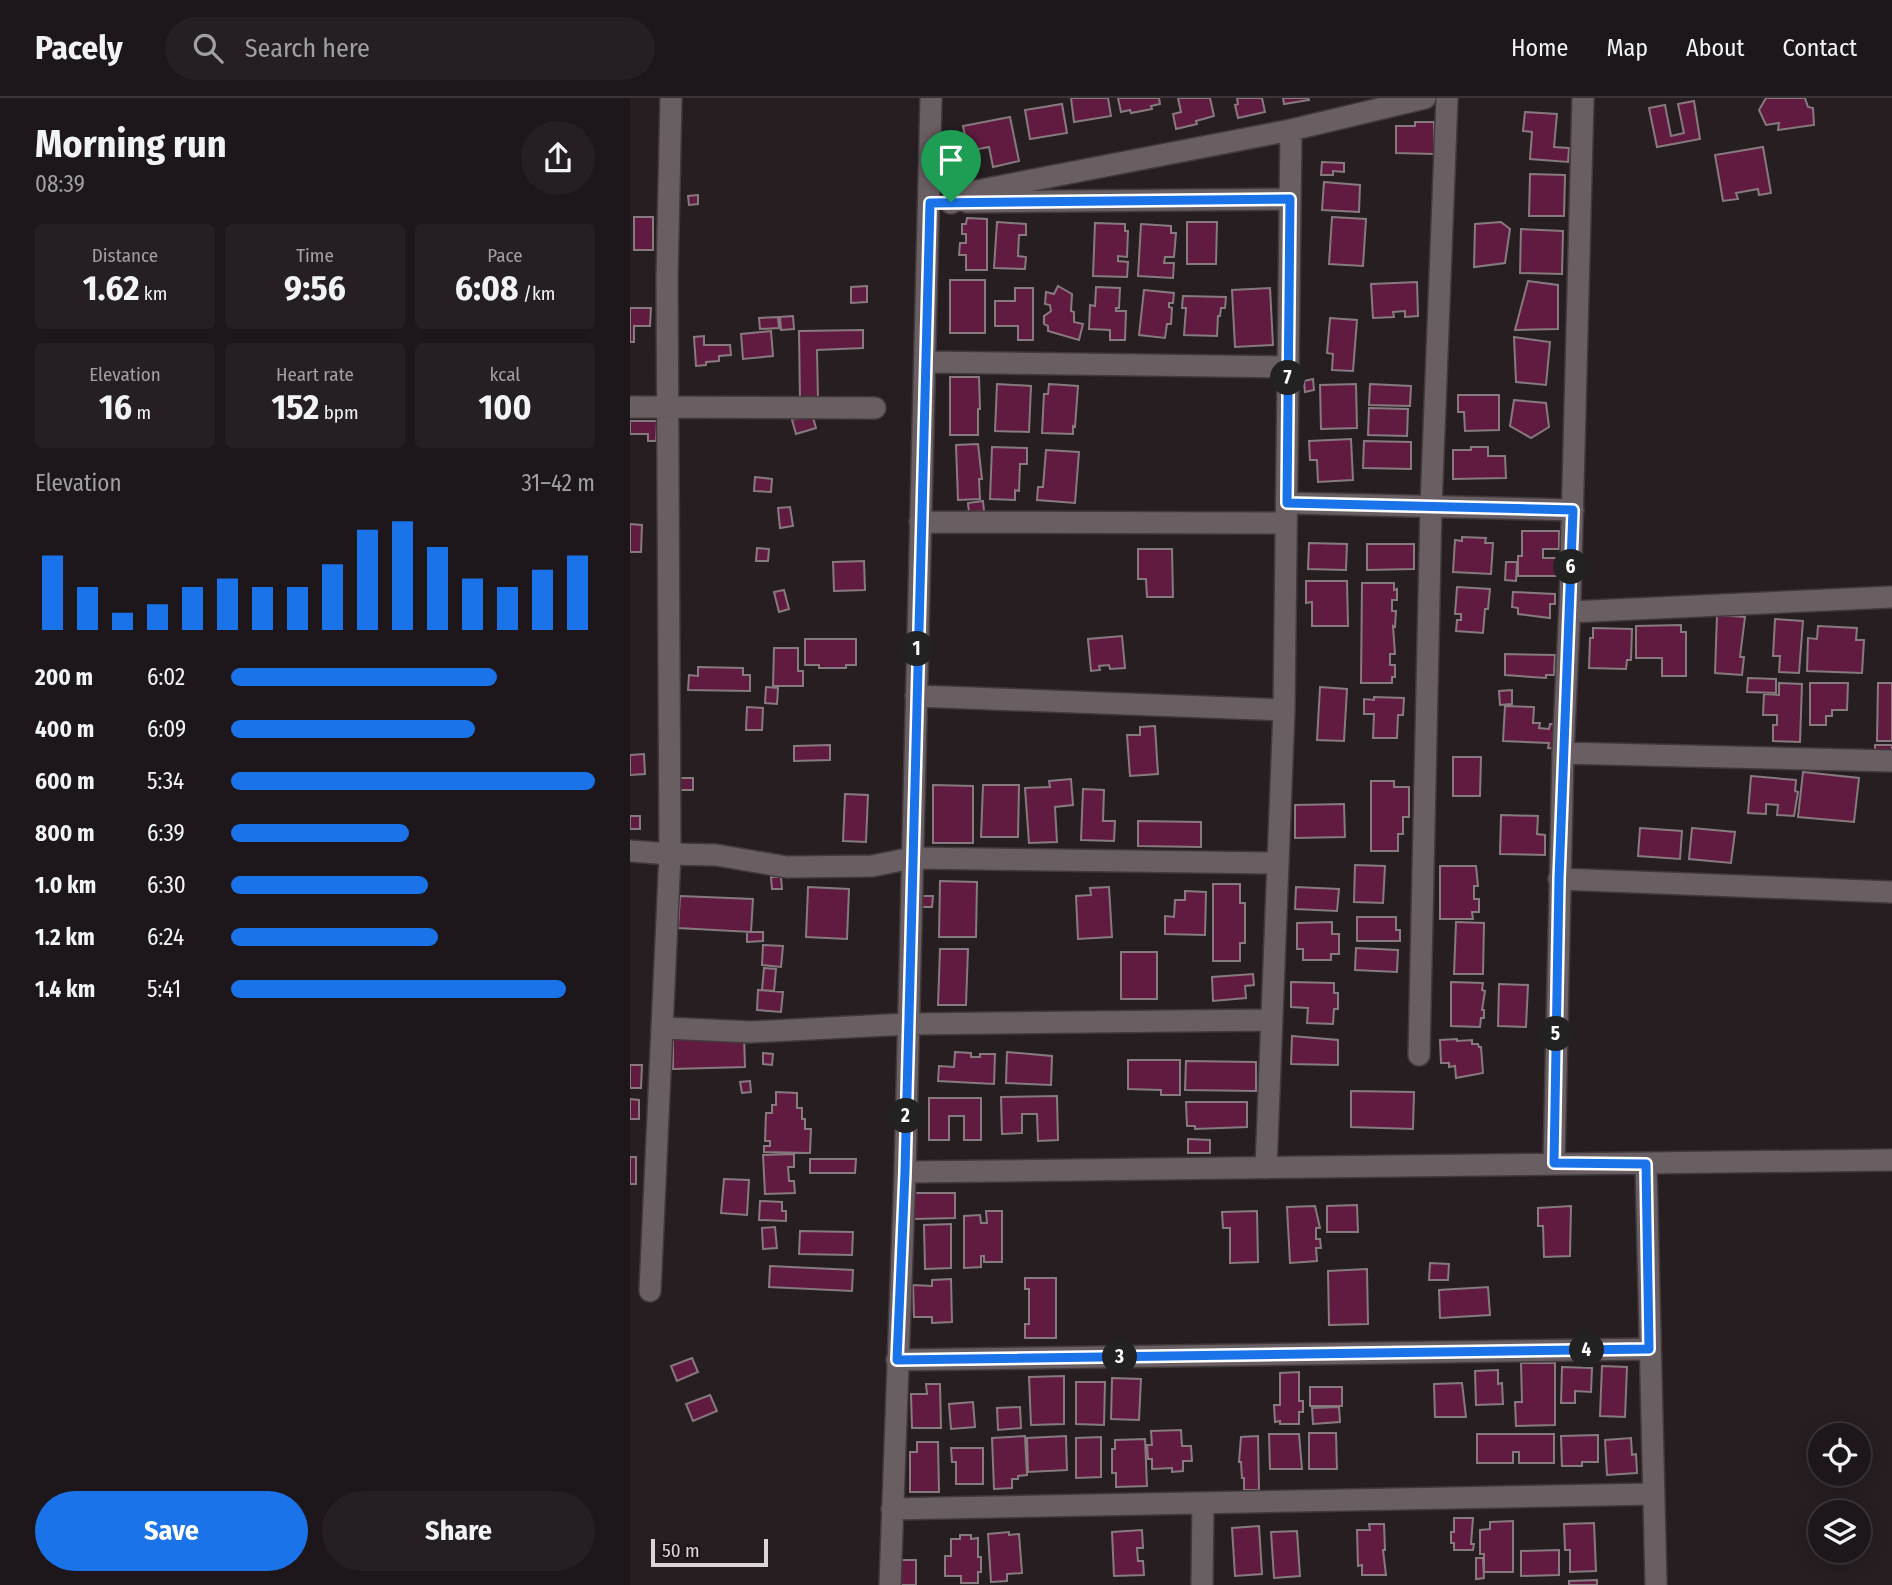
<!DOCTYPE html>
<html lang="en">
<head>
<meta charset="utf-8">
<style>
  :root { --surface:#1d161a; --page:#251f23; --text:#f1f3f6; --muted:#a09fa2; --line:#3b3539; --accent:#1a73e8 }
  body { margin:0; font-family:"Fira Sans Condensed",sans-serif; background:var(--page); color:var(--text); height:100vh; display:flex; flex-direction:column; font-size:26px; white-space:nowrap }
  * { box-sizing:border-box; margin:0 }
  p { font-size:23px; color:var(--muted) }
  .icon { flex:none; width:38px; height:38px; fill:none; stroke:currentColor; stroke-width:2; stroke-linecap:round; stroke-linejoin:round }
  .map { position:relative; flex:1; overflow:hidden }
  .side { display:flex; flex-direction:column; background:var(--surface); width:630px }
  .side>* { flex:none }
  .tools { position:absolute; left:1178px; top:1325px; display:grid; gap:14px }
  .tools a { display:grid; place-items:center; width:63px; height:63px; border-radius:50%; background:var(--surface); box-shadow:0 4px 18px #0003,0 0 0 2px var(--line); font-size:35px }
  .scale { position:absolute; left:21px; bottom:18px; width:117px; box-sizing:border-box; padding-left:7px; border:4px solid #dbd5d7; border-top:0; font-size:19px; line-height:24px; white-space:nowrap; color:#dbd5d7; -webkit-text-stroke:5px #1e1519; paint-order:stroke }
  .pin { position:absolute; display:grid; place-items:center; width:60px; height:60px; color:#fff; margin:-72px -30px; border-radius:50% 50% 50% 0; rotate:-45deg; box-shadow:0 0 7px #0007 }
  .pin .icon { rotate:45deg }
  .km { position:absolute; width:35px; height:35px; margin:-18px; border-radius:50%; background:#222; color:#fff; font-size:19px; line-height:35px; text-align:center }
  .round { display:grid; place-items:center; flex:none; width:74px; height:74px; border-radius:37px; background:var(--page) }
  .headline { display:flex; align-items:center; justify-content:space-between; height:119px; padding:0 35px }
  h1 { font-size:38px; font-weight:700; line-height:52px }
  .stats { display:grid; grid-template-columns:repeat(3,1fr); gap:10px; height:119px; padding:7px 35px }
  .stats div { display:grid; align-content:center; border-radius:7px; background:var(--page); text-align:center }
  .stats b { font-size:35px; font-weight:700 }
  .stats small { font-size:19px; font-weight:400 }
  .stats p { font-size:19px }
  .chart { height:196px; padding:14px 35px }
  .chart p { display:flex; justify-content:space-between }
  .chart svg { width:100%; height:126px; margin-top:7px; stroke:var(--accent); stroke-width:6 }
  .cta { display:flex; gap:14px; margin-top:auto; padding:14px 35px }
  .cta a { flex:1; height:80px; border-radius:42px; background:var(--accent); color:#fff; font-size:28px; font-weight:700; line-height:80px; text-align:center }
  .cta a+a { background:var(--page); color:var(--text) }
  ul { padding:0 35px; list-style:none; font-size:23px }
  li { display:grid; grid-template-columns:112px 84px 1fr; align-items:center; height:52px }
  li i { height:18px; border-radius:9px; background:var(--accent) }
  header { display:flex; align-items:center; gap:42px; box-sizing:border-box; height:98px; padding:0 35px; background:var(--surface); border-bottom:2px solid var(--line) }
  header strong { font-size:33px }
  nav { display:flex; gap:38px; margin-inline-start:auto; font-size:24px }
  .search { width:490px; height:63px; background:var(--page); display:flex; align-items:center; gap:18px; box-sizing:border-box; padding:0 24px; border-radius:38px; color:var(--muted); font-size:26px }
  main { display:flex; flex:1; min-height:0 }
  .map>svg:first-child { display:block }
  .building { fill:#621b40; stroke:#867a7f; stroke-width:2 }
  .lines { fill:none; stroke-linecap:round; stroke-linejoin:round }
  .minor-casing { stroke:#41393c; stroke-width:24 }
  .minor { stroke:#695e62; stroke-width:21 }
  .route-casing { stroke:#fff; stroke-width:14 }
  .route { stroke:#1a73e8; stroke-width:9 }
</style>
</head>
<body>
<header>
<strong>Pacely</strong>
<div class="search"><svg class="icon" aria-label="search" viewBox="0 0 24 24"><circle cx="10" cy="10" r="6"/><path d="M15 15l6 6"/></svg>Search here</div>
<nav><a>Home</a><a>Map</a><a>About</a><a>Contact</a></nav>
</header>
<main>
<section class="side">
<div class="headline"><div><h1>Morning run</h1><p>08:39</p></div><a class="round"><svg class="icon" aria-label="share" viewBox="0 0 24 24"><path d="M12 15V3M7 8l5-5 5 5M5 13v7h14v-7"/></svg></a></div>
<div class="stats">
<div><p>Distance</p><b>1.62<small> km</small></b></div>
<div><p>Time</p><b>9:56</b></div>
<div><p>Pace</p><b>6:08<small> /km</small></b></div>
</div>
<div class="stats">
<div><p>Elevation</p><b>16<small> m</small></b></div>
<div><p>Heart rate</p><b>152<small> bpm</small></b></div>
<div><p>kcal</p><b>100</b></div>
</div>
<div class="chart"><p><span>Elevation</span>31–42 m</p>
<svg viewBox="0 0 160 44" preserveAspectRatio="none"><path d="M5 44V18M15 44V29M25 44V38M35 44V35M45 44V29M55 44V26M65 44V29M75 44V29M85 44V21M95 44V9M105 44V6M115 44V15M125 44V26M135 44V29M145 44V23M155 44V18"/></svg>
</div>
<ul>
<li><b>200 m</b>6:02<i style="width:73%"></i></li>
<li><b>400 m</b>6:09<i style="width:67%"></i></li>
<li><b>600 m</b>5:34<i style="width:100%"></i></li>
<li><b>800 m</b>6:39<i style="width:49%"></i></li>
<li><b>1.0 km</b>6:30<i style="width:54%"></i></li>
<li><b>1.2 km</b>6:24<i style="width:57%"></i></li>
<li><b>1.4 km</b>5:41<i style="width:92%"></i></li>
</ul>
<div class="cta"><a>Save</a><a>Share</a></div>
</section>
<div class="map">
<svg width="1262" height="1487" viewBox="0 0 1262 1487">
  <rect width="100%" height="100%" fill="#271e22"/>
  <path class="building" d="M441,0H478L481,18L444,24Z
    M488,0H529L530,6L521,8L522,11L501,15L500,12L491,14Z
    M548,0H580L584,18L566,23L567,26L546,31L543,16L551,14Z
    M607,0H632L635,14L608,20L605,7L608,6Z
    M653,0H678L679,2L654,6Z
    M1136,0H1175L1178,9L1183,10L1184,27L1148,32L1149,25L1136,27L1129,12Z
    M1064,3L1070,41L1027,49L1019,10L1035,7L1041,38L1054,35L1048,6Z
    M432,6L437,35L400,41L395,12Z
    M895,14L927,16L924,49L939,50L938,64L900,61L902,34L893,33Z
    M380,19L389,63L363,69L359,49L338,53L333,28Z
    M785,24H804V56L766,55V28H785Z
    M1133,49L1141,95L1129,97L1128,91L1106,95L1108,101L1093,103L1085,57Z
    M692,64L714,65V74L703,73V77H691Z
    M900,76L935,77L934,118H899Z
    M694,84L730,87L729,114L692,112Z
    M68,97V106L59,107L58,98Z
    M4,119H23V152H4Z
    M702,119L736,121L733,168L699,166Z
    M337,120L357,121V172H336V157H329L330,145H336V136H332V126H336Z
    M367,124L396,126V137H389L388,158L396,159L395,171L364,170Z
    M557,124H587L586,166H557Z
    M871,124L880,131L875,165L844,169L845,126Z
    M465,125L495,126V133H498L497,159L488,158V163L498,164L497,179L463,178Z
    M511,126L541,128V135H546L544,159H535L534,165H544L543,180L508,178Z
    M891,131L933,133L932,176L890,175Z
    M320,182H355V235H320Z
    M898,183L928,187V231L885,232Z
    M787,184L788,218L775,219V213L763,214L764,219L743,220L741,186Z
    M237,188V204L221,205V189Z
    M428,188L442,196L441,213L444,214V224L453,226L449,242L418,233V228L414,226V218L421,213L420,207L415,206L416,194L424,196Z
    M466,189L490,190L489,210H486V213H496L495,242H480V232L459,231L460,207L465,208Z
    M385,190H403V242H388V228H365V203H385Z
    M640,190L643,247L605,249L602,192Z
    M514,192L544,195L543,205H539V209L542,210L541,226H537L535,240L509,237Z
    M553,198L596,199L595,210H591L590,218H588L587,238L554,237L556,210H552Z
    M0,210H21L20,228H4V244H0Z
    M163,218L164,231L151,232L150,219Z
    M148,219L149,230L130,231L129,220Z
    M700,220L727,222L723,273L702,272L703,256L697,255Z
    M233,232V250L187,252L188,302L170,303L169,233Z
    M141,233L143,258L113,261L111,236Z
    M74,238V247H100L101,257L89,258V263L76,264V267L66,268L64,239Z
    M884,239L920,244L916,287L886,284Z
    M320,279H349L350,311H348V337H320Z
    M683,281L684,292L675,294L674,283Z
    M367,286L401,288L399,334L365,333Z
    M419,286L448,288L445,329L443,328V336L412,335L414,296H418Z
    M726,286L727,330L691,331L690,287Z
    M740,286L781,288L780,308L739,307Z
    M828,297H869V332L835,333L834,314H828Z
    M884,302L916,305L919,329L901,340L880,328Z
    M739,310L778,311L777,338L738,337Z
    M182,316L186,330L166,336L162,322Z
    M0,323H27L26,343H18V336H0Z
    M721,341L723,382L688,384L687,362H680L679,343Z
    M734,343L781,344V371L733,370Z
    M348,346L352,381H349L350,401L328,402L326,347Z
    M362,349L397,350V366H390L389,393L385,392V402L360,401Z
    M841,349H858V358H875L876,380L823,381V352H841Z
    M416,352L449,354L445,405L407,402L408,389H413Z
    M125,379L142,381L141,394L124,393Z
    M353,403L354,413L339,415L338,405Z
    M160,409L163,428L150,430L148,410Z
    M0,426L12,427L11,454H0Z
    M892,433H929V451H913V460H929L928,478H888V458H892Z
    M832,439L856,440L855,445H863L861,476L823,474L825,442L832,443Z
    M679,445L717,446L716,472L678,471Z
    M737,446H784V471L737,472Z
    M127,450L139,451L138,463H126Z
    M508,451H542L543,499H517L516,481H508Z
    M234,463L235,492L204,493L203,464Z
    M876,464H887L886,483L875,482Z
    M676,483H717L718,528H682V504L676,505Z
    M732,485H764V492L767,491V502H762V513H766L765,529L763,528L765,556H760V567H765V579H762V585H731Z
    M827,489L860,491L858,511H855L853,535L826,533L827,522H831V516H825Z
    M154,492L159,511L149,514L144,494Z
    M883,494L925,496V506H920V520L888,516V510L882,509Z
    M1087,517L1115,519L1110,559H1114L1112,577L1085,575Z
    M1145,521L1173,523L1169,575L1149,574L1150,558H1143Z
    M1051,527V534H1056V578H1032V560H1006V528Z
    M1188,528L1227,530L1226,542H1234L1232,575L1177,573L1178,540L1187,541Z
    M963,530L1002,531L1001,562H997L996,571L959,570L960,540H963Z
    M492,538L495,570L480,571L479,567L469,568L470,572L461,573L458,541Z
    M175,541H226V567H216V570H189V567H175Z
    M144,550H168V573H173V588H143Z
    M875,556L925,557L924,577H916V580L875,577Z
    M68,569L113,570V577H120V593L58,592L59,577L68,578Z
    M1118,580L1146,581V595L1117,594Z
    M1149,585L1172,586L1170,644L1143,643V627H1147V617H1133L1134,596L1149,597Z
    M1180,585H1218L1217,612H1202V618H1196V627H1180Z
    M1248,585H1262V643H1247Z
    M136,589L148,590L147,606L135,605Z
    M690,589L717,591L714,643L687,642Z
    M882,592V606L870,607L869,593Z
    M744,599L774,600L773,617H768L767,640H743L744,616H734V601L744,602Z
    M875,608L904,609L903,625H910L909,630L919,631L920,626H930L929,651L918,650L919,645L873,643Z
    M117,609L133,610L132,632H116Z
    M525,628L528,676L500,678L497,637H510V629Z
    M200,647V662L164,663V648Z
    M1245,647H1262V656L1245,657Z
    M14,656L15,676L0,677V657Z
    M823,659H851L850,698H823Z
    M1173,674L1229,680L1224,724L1168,719Z
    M1121,678L1166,682L1165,693L1168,694L1164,718L1147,717L1148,707L1136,706V716L1118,715Z
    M50,680H63V692H50Z
    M441,681L443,707L425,709L427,744L399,745L395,690L420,689L419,683Z
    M741,683H764V689H779V719H773V736H768V753H741Z
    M303,687L343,688V745H303Z
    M353,687H389L388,739H351Z
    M453,691L474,692L473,723H485L484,743L451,742Z
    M215,696L238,697L236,744L213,743Z
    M714,706L715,739L665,740V707Z
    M871,717L908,718L907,736L915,737V757L870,756Z
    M0,718H10V731H0Z
    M508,723L571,724V749L508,748Z
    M1010,730L1052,733L1050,761L1008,758Z
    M1062,730L1105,734L1101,765L1059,761Z
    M725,767L755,768L753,805L724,804Z
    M810,768H846L848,788H844V801H849V814H842L843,821H810Z
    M141,779H151L152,791H142Z
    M310,783L347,784L346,839H309Z
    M583,786H610V805H615V845H610V863H583Z
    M178,789L219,791L217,841L176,839Z
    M479,789L482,839L448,841L446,798L461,797L460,790Z
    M666,789L709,791L707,813L665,811Z
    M555,793L576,794L575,837L535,836V818L544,819L545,802H555Z
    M50,798L123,801L121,834L48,830Z
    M290,798H303L302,809H289Z
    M727,819H766V832H770V843H727Z
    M702,824V836H709V856H701V862H673V851H667V825Z
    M826,824L854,825L853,876H824Z
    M117,834H133V843L117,844Z
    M133,847L153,848L151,869L132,867Z
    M726,850L768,852L767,874L725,872Z
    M310,851H338L336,907H308Z
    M491,854H527V901H491Z
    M134,870L146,871L144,893L132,892Z
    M623,876L624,887L615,888L616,900L583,903L582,879Z
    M661,884L704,885V895H708V911H704L703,926L677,925L678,910L661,909Z
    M821,884L853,885L852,892L855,893L852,912H854V920H851L850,929L821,928Z
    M869,886L898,887L896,929L868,928Z
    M128,892L153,894L151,914L127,912Z
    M114,937L115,969L43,971V938Z
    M662,938L708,942V967L661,966Z
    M827,941V943L842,942V946H848L849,949H851L853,975L826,980L825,968L819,969V965H811L810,942Z
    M325,954L341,955V959H350V956H365L364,986L308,983L309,968L324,969Z
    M377,954L422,958L421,987L376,985Z
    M133,955L143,956L142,967L133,966Z
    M498,962H550V997H531V992L498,991Z
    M556,963L626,964V993L555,992Z
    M0,967H12L11,990H0Z
    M120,983L121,994L112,995L110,984Z
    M721,993L784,994L783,1031L721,1029Z
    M146,994L167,995V1010H172V1021H175V1031H181L180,1055L134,1054V1048H140V1043H135L136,1015H142V1007H146Z
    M427,998L428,1042L408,1043L407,1016H392V1035L372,1036L371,999Z
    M299,1000H351V1042H334V1018H319V1042H299Z
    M0,1001L9,1002V1021H0Z
    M556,1004H617V1029L565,1031V1028H557Z
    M558,1041L580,1042V1055H558Z
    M164,1056V1069H158L159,1083H164L165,1095L135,1096L133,1057Z
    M0,1059H6V1086H0Z
    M180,1061H226L225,1075H180Z
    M94,1081L119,1082L117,1117L91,1115Z
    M284,1095H325V1120L284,1121Z
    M130,1103L152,1104V1113H156V1123L129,1122Z
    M727,1107L728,1134H697V1108Z
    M685,1108L690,1130H686V1141H690L691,1150H686L687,1163L660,1165L657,1109Z
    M941,1108L940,1158L914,1159L913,1128H908V1110Z
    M356,1113H372V1164H354V1158H351V1169L334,1170V1118L350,1117L351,1125H357Z
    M627,1113L628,1164L600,1165V1130H593L592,1114Z
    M321,1126V1170L295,1171L294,1127Z
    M145,1129L147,1150L133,1151L132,1130Z
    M170,1133L223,1134L222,1157L169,1156Z
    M800,1165L819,1166L818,1182H799Z
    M140,1168L223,1172L222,1193L139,1189Z
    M737,1171L738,1226L699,1227L698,1173Z
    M395,1180H426V1240H395V1226H399V1191H395Z
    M321,1181L322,1224L302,1225V1219H284L283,1187L302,1188V1182Z
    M858,1189L860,1217L810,1220L809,1192Z
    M62,1260L68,1274L47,1283L41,1268Z
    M891,1265H925V1327L886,1328L885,1304H892Z
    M972,1268L997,1269L995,1319L970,1318Z
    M932,1269L962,1270L961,1294L945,1293V1305H931Z
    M868,1272V1286L872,1285L873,1306L846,1307L845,1273Z
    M669,1274V1303H673V1314H669V1326H650V1323L645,1324L644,1307H650V1275Z
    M434,1278V1326L401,1327L399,1279Z
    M482,1280L511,1281L509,1322L481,1321Z
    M446,1284H475L474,1327L446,1326Z
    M832,1285L836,1319H805L804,1286Z
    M296,1286H310L311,1330H282L281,1296H297Z
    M680,1289H712V1308H680Z
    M80,1297L87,1313L63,1323L56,1306Z
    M343,1304L345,1329L321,1331L319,1306Z
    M390,1309L391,1330L368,1332L367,1310Z
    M709,1309L710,1324L683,1326L682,1310Z
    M551,1332L552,1348H561L562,1363H553V1373L542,1374V1370L522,1371V1361H518L517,1347H522L521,1333Z
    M679,1335H706L707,1371H679Z
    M639,1336H669L672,1371H640Z
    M847,1336H924V1365H889V1354H883V1365H847Z
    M968,1337V1364H952V1368H932L931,1338Z
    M395,1338L397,1377L388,1378V1381H382V1390L364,1391L362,1340Z
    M436,1338L437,1372L398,1374L397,1340Z
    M628,1338L629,1392H614V1380H612L611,1364H609L611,1339Z
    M471,1339V1379L446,1380V1340Z
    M1001,1340L1002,1357L1006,1356L1007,1375L977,1377L975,1342Z
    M515,1341L517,1388L486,1389V1375H482V1351H485V1342Z
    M287,1344H308L309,1394H280V1354H287Z
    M321,1350H353V1386H326V1364H322Z
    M824,1420H843L841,1446H844L843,1452H824V1445H821V1434H824Z
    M883,1423V1474H854V1456H850V1432L860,1431V1424Z
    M964,1425L966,1473L940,1474V1452H935L934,1426Z
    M739,1426H754L755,1452H753L756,1477H732V1467L728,1468L727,1432H740Z
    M629,1428L632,1476L605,1478L602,1430Z
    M512,1432L513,1450H507L508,1463H513L514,1477L484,1478L482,1434Z
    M667,1433L670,1478L644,1480L641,1434Z
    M379,1434V1437L389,1436L392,1475L377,1476V1483L361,1484L358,1436Z
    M330,1437H341V1441L348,1440V1459H351V1474H348V1485H331V1478H315V1458H321V1441H330Z
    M929,1452V1477L891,1478V1453Z
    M846,1460H853L854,1480L846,1481Z
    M271,1462H286V1487H271Z
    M967,1482V1487H939V1483Z"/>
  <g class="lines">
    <defs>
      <path id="minor" d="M953,0L940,505L933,655L1262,663
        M337,104L660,101
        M321,105L346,93L661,32L795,0
        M295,264L658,269
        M0,309L245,310
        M657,405L943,412
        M290,424L656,425
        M940,514L1262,499
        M286,598L654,612
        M0,753L40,756L86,757L157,769L242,768L282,760L648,765
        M929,781L1262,794
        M33,927L35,930L121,934L278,926L642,922
        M789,957L801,409L817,0
        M924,1065L933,655
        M1016,1067L1026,1487
        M636,1070L654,612L661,32
        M275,1074L1262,1062
        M20,1193L40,756L37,180L41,0
        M267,1262L1019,1251
        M262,1411L1023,1396
        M260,1487L275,1074L301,0
        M572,1487L573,1406"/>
    </defs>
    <use href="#minor" class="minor-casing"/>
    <use href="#minor" class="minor"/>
  </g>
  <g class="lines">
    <defs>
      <path id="route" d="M660,101L657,405L943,412L929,781L924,1065L1016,1066L1019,1251L267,1262L275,1074L300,105Z"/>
    </defs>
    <use href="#route" class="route-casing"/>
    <use href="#route" class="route"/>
  </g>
</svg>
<div class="tools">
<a><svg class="icon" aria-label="locate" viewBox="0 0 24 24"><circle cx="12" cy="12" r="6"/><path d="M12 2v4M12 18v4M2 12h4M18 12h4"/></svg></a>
<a><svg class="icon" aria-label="layers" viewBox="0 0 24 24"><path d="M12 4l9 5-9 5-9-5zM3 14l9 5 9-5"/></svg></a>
</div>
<div class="scale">50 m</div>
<div class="pin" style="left:321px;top:104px;background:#1e9e55"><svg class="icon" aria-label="arrive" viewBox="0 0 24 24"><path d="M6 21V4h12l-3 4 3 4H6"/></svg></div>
<b class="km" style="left:287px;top:551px">1</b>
<b class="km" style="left:276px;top:1018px">2</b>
<b class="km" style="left:490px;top:1259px">3</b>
<b class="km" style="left:957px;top:1252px">4</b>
<b class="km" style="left:926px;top:936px">5</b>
<b class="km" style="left:941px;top:469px">6</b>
<b class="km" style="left:658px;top:280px">7</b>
</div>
</main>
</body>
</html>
